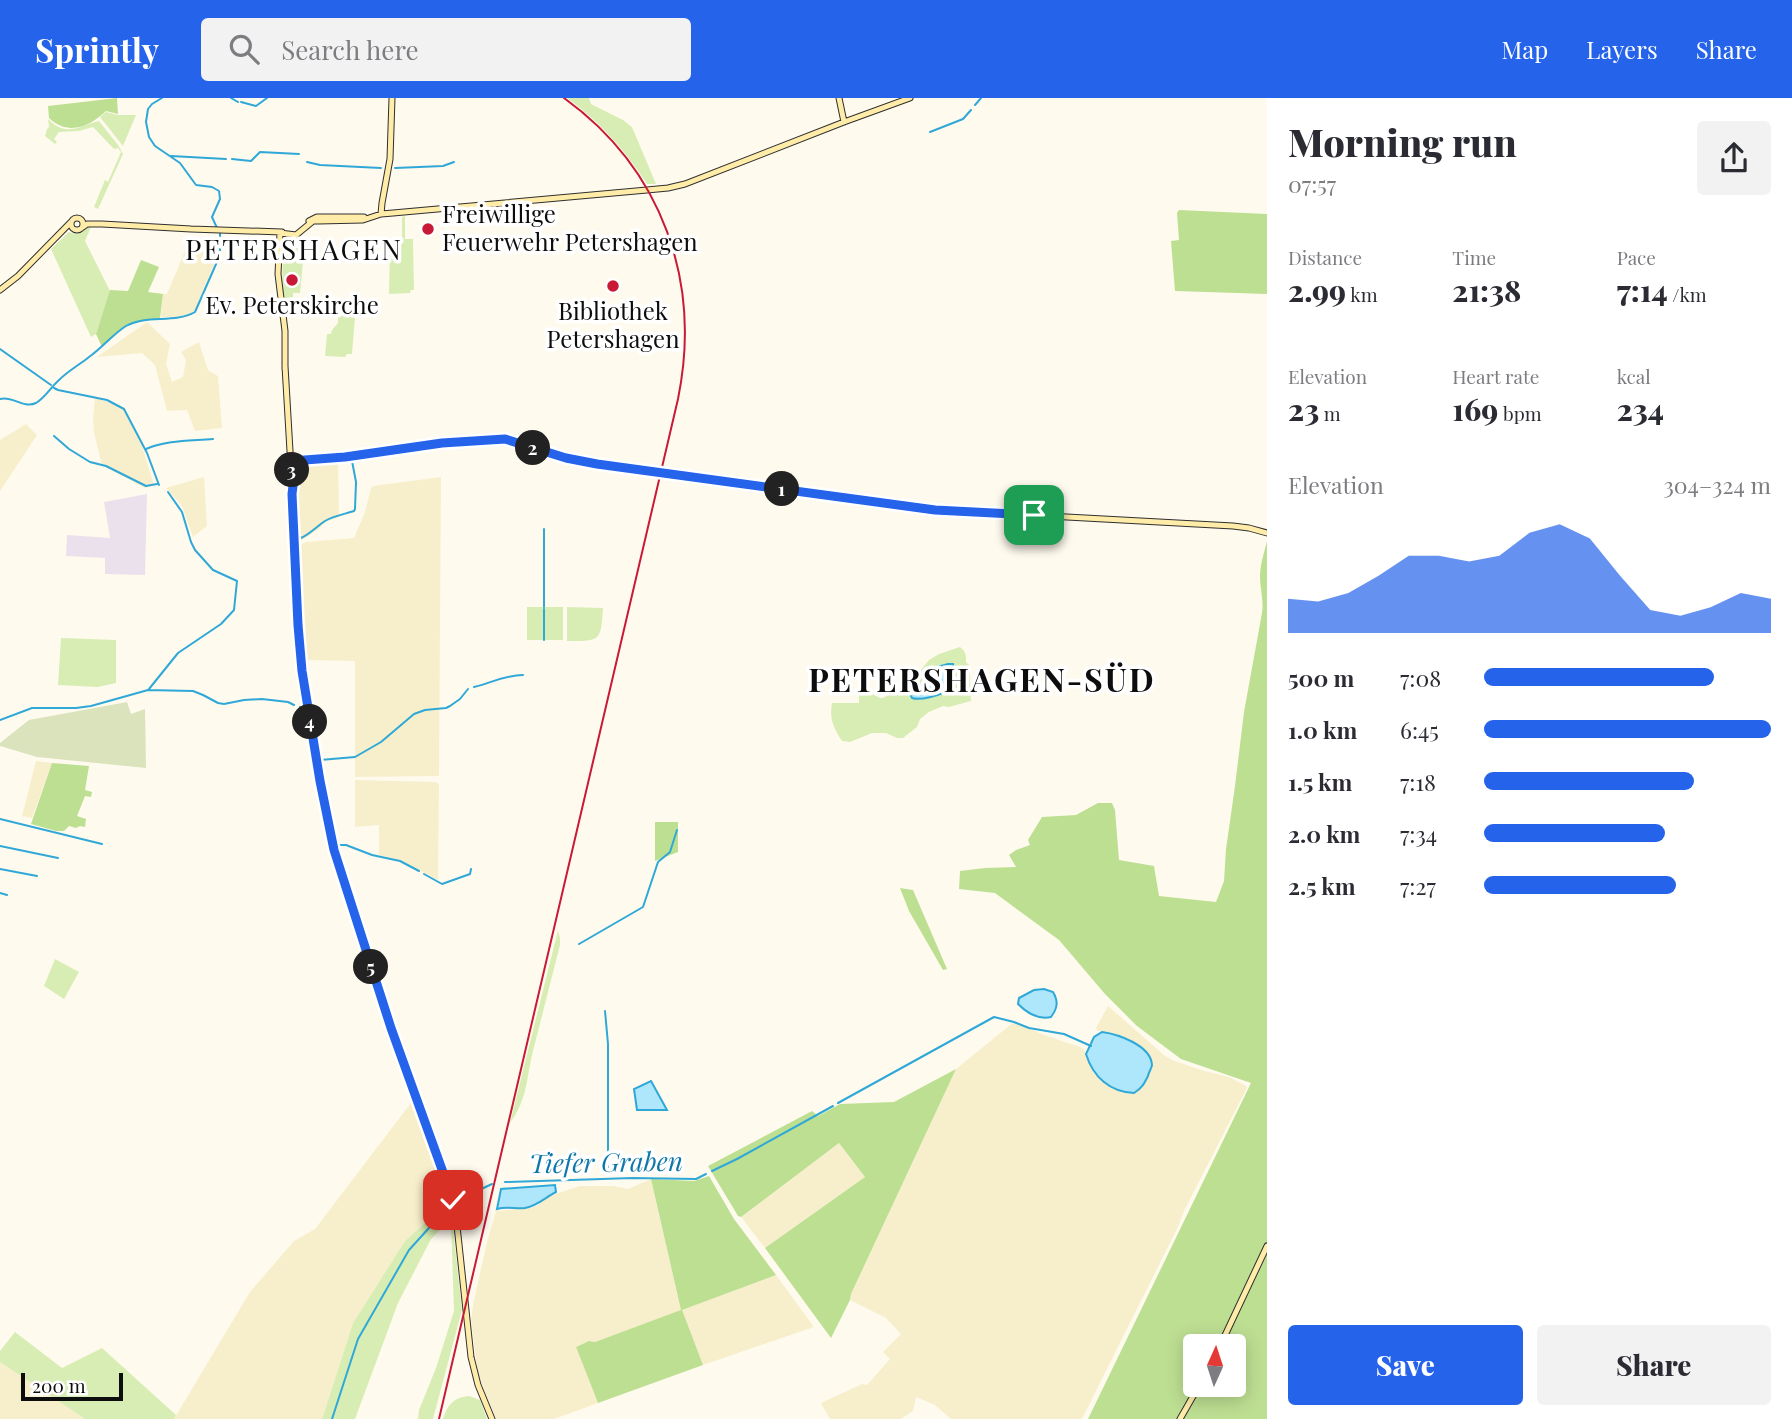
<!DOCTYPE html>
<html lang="en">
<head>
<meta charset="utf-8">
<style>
  :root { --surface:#fff; --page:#f2f2f3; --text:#2b2b33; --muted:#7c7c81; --accent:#2563eb }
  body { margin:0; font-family:"Playfair Display",serif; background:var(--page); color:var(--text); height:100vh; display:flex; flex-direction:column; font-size:26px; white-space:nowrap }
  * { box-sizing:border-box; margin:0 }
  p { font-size:23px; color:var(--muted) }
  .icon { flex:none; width:38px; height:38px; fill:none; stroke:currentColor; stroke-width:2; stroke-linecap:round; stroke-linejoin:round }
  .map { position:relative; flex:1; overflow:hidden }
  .details { display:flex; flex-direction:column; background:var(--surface); width:525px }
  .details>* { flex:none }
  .needle { width:46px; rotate:3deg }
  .tools { position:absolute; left:1183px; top:1236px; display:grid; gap:14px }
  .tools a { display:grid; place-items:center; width:63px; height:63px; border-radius:7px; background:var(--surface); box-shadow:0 4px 18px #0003; font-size:35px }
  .scale { position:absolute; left:21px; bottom:18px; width:102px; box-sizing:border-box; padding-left:7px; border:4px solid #0d0d0d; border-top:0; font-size:19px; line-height:24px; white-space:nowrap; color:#0d0d0d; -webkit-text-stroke:5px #fff; paint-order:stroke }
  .pin { position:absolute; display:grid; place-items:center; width:60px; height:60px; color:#fff; margin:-30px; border-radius:14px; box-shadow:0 4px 10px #0006 }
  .km { position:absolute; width:35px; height:35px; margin:-18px; border-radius:50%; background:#222; color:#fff; font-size:19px; line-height:35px; text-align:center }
  .round { display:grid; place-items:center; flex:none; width:74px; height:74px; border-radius:7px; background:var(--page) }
  .headline { display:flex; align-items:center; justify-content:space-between; height:119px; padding:0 21px }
  h1 { font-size:38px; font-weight:800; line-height:52px }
  .stats { display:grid; grid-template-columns:repeat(3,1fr); gap:10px; height:119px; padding:7px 21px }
  .stats div { display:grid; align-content:center }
  .stats b { font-size:30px; font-weight:800 }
  .stats small { font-size:19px; font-weight:400 }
  .stats p { font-size:19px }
  .chart { height:196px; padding:14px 21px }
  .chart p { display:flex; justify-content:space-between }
  .chart svg { width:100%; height:126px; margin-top:7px; fill:var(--accent); opacity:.7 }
  .primary-button { display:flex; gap:14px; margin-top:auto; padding:14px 21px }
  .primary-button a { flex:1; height:80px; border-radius:7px; background:var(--accent); color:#fff; font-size:28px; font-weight:800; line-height:80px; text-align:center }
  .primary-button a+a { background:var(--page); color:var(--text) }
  ul { padding:0 21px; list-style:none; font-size:23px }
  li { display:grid; grid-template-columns:112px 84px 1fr; align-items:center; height:52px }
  li i { height:18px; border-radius:9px; background:var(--accent) }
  header { display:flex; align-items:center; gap:42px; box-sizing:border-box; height:98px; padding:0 35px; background:var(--accent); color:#fff }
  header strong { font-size:33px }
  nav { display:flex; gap:38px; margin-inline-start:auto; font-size:24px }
  .search { width:490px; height:63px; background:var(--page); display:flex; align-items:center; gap:18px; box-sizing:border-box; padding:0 24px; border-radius:7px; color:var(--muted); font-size:26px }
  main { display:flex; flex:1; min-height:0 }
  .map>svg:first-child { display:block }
  .industrial { fill:#eae1ed }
  .farmland { fill:#f7efcb }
  .green { fill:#d8edb4 }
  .forest { fill:#bddf92; fill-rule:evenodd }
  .cemetery { fill:#dbe3bd }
  .water { fill:#aee7fb; stroke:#2fa8d8; stroke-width:2 }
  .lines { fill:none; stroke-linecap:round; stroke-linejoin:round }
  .stream { stroke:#2fa8d8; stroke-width:2 }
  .secondary-casing { stroke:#2f2f2f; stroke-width:7 }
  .secondary { stroke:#ffeca9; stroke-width:5 }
  .rail { stroke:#c81a37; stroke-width:2 }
  .route-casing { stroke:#fff; stroke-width:14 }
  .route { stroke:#2563eb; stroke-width:9 }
  .poi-dot { fill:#c81a37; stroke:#fff; stroke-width:2.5 }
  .labels { text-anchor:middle; stroke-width:7; stroke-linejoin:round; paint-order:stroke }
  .poi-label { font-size:24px; fill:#0d0d0d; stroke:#fff }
  .water-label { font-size:26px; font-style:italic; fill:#0d77a9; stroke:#fff }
  .quarter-label { font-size:28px; letter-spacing:2px; fill:#0d0d0d; stroke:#fff }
  .district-label { font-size:32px; font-weight:bold; letter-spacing:2px; fill:#0d0d0d; stroke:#fff }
</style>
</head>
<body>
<header>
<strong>Sprintly</strong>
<div class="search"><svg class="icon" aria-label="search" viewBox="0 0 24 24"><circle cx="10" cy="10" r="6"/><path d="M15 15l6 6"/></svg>Search here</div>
<nav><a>Map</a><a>Layers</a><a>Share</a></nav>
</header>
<main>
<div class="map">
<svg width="1267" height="1321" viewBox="0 0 1267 1321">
  <rect width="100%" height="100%" fill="#fffaee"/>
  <path class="industrial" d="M147,396L145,477L105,476V460L66,458L67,437L110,440L104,404Z"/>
  <path class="farmland" d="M188,146L219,149V154L195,212L188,217L176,219H161L163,196H167Z
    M147,224L170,246L166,266L172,284L183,279L186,262L181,254L199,244L208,272L218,278L222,330L195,333L187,312L167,313L155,267L142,255L97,259Z
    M95,300L111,305L124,312L142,348L154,387L145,390L102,367L94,335L93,321Z
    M26,326L37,337L0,393V342Z
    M338,363L339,419L325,424L319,431L299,444L294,366Z
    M204,379L207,428L193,439L182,408L166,390Z
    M441,379L439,678L355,679V563L305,562L298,448L306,444L354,440L365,414L371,390L373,388Z
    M36,663L52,665L32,720L22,718Z
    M355,682L435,684L439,686L438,782L400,762L379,757V727L355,729Z
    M1108,908L1164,957L1172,962L1201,972L1229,979L1246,988L1247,990L1185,1111L1177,1131L1082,1321H951L935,1307L916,1299L913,1313L901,1321H830L821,1305L862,1286L867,1287L890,1261L883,1254L901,1236L886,1220L850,1202L851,1196L956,971L1014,924L1044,937L1080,949L1085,953L1092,972L1097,979L1143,989L1152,966L1141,950L1128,941L1117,936L1098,933L1096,930Z
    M414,1001L446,1106L405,1143L353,1225L322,1321H174L250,1194L294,1143L315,1131Z
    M839,1045L865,1079L765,1150L741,1119Z
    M651,1081L681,1212L776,1177L814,1229L703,1267L681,1213L595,1244L589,1243L576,1249L598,1305L554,1321H496L482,1287L477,1269L471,1222L473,1207L487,1144L496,1113L531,1110L538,1107L546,1099L580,1088H613L628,1091Z
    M0,1264L85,1321H0Z"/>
  <path class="green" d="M567,0H589L591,6L623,22L632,29L656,86H647C624,51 601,25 567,0Z
    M106,14L118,17H136L123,48L100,19Z
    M48,21C67,40 78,28 99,23L118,47L123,56L98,111L94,109L105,82L108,84L121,54L118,50L114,51L93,29L79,33L59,34L54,41L57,44L55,46L45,38L47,31L49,29Z
    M405,118V141H413L414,192H411L410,195L389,196L390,147L402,146V119Z
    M85,128L91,129L85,143L110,193L96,236L91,239L51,151L69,134L75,136L71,132L78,134Z
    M301,141L305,143L300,195H293V208H284L282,194L283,156L290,151L292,153L288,154V159L297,158V153H294L295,150H299L300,154H303V146L300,145Z
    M341,217L355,219L352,256H347L345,259L325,258L327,236H331L332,232L338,225V219Z
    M527,509H563V542H527Z
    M567,509L603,510C601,544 600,543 567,543Z
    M61,540L116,542V585L98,589L58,587Z
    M960,549C966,554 966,556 966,564L969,567L971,603L949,609L943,608L929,614L920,621L917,629L903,640H897L886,635H872L850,644L842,643C834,631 829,621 832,605H859V589L880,600H883L912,583L929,562L939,556Z
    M558,832L560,840V847C551,882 542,918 533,953C526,981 528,1000 510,1025Z
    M55,861L79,874L64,901L44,888Z
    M446,1106L452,1120L462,1212L433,1321H418L419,1312L436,1270L454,1213L451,1124H448L431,1141L398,1205L355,1321H322L353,1225L405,1143Z
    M15,1234L62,1270L102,1250L176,1317L174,1321H85L0,1264V1253Z
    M469,1298L480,1302L487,1321H443C447,1307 454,1299 469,1298Z"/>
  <path class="forest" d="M117,0L118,16L106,13C89,29 68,38 49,20L48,8Z
    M1179,112L1267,116V196L1175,193L1171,143L1179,142L1177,115Z
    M141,162L159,169L148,194L163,196L160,220L128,226L102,249L96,236L110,192L128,193Z
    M1267,443V1321H1088L1251,985L1181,961L1137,928L1105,896L1059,842L995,795L959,791L960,773L985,770L1016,769L1009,757L1016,752L1030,747L1028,742L1042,719L1076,717L1098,705H1112L1115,712L1119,762L1154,768L1159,798L1216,804L1224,783L1226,751L1235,688L1244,614L1262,515C1264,502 1260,491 1260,479C1260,467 1264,455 1267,443ZM1195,1248H1234V1286H1195Z
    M52,665L89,668L85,692L92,694L91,699L85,698L77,718L86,721L85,729L80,728L76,730L69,728L64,733H56L31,726Z
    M655,724H678V754L655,763Z
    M900,790L913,792L947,871L943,872L909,813Z
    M956,971L851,1196L850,1202L831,1240L765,1150L865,1079L839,1045L741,1119L738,1118L708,1068L812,1013L818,1018L840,1006L894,1004Z
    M709,1078L734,1121L776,1177L682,1212L703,1267L598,1305L576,1249L589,1243L595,1244L681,1212L651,1081L694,1083Z"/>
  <path class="cemetery" d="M127,604L131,616L145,611L146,670L37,659L0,648V645L29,622Z"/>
  <path class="water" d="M948,566H953C955,576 954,585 949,593C938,597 922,603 912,600L910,596L928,582L933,570Z
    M1044,891L1053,894C1059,904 1057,911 1051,919C1038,922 1027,915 1018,906L1019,900L1034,892Z
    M1102,934C1117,936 1151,947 1152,967C1152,969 1148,976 1148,978C1144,986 1142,990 1134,995C1110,994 1093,979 1086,956L1094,939Z
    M651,983L667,1012H637L634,991Z
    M555,1087L556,1094C546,1099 537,1108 525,1110C516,1111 506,1108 497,1111L501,1091Z"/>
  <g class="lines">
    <path class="stream" d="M162,0L152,6L148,11L146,24L149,39L155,48L180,65L196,87L212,89L219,93L220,101L212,119L217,130
      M231,0L238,4
      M241,4L256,8L267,0
      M975,7L981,0
      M930,34L963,21L971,12
      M171,58L226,61
      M232,61L251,63L260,54L299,56
      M307,64L320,67L381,70
      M395,70L443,68L454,64
      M0,251L51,287
      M54,290L58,292L107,302L124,311L147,355L159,387
      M0,301C12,297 23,311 36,305C45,300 51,289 59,282C68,273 79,267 89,259C102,250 113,236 126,228C147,216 174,226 195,214L220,157V135
      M54,338L69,351L90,364L106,368L146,388L157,386
      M146,351C167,342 191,343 213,341
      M431,351H435
      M409,355L426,352
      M383,358L404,355
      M362,361L377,359
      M299,441C309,437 316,429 325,423C333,418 345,416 354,413L355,411L356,384L352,363L357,362
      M544,509V431
      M544,511V542
      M474,589C491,585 505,577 523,577
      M149,591L178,555L221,526L234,512L237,483L213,472L195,452L191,444L182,414L168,394
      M300,609L305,615
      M0,622L32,610H76L91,608L148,592L193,593L203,597L218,605L224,606L244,602L262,601L288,604L294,607
      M318,650L320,662L355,659L381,644L414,616L425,612L446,610L450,608L460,601L468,591
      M0,721L102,746
      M337,747H346L372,757L400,763L419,773
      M0,748L58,760
      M0,771L37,778
      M424,776L442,786L470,776L471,771
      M0,795L7,797
      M579,846L643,809L658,764L670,754L677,732
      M605,913L608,946V1072
      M838,1005L994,919L1014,924L1029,930L1064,936L1091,948
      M712,1073L737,1061L833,1008
      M505,1084L633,1080L696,1081L706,1076
      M462,1100L492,1086
      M332,1321L358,1241L409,1152L448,1109"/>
    <defs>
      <path id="secondary" d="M839,0L844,24
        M381,116L382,105L390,61L392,0
        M71 126a6 6 0 1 1 12 0a6 6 0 1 1-12 0Z
        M309,123L317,119H364
        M83,129L87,126H102L191,131L282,134
        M280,135L296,137L313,123H318L363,122L381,116L393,115L647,92L668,90L685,86L844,24L910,0
        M280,135L278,176L285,233V271
        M0,192L18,178L71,124
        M285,268L291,370L294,377L292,396L300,553L320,683L333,751L348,799L392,931L455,1109L471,1259L478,1287L492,1321
        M291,363L345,359L442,345L505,341L566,360L597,366L935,412L1233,428L1249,430L1267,435
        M1220,1248L1267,1148
        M1180,1321L1200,1286"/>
    </defs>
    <use href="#secondary" class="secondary-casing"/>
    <use href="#secondary" class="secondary"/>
    <path class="rail" d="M439,1321L678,301C702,183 662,71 564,0"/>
  </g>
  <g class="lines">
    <defs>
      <path id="route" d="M453,1102L391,930L334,752L320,683L302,573L298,527L292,396L294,380L291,363L345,359L442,345L505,341L566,360L597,366L935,412L1034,417"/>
    </defs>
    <use href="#route" class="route-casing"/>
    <use href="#route" class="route"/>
  </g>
  <g class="poi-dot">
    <circle cx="428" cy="131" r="7"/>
    <circle cx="292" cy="182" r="7"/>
    <circle cx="613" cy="188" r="7"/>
  </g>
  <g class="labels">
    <g class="poi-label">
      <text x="442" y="125" text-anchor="start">Freiwillige<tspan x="442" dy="28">Feuerwehr Petershagen</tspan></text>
      <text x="292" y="216">Ev. Peterskirche</text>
      <text x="613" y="222">Bibliothek<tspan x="613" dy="28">Petershagen</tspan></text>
    </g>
    <g class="water-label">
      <text transform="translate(606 1065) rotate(-1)" y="9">Tiefer Graben</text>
    </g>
    <g class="quarter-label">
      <text x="294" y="162">PETERSHAGEN</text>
    </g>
    <g class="district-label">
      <text x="982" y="594">PETERSHAGEN-SÜD</text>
    </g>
  </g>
</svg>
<div class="tools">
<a><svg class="needle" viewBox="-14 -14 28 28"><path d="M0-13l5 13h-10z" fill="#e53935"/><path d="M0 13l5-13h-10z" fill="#7c7c81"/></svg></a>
</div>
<div class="scale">200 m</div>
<div class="pin" style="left:1034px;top:417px;background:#1e9e55"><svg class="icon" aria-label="arrive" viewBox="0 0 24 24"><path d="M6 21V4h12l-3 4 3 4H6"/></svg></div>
<div class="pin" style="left:453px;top:1102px;background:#d93025"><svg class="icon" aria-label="check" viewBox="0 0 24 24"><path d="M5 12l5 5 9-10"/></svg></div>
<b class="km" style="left:782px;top:391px">1</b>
<b class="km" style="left:533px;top:350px">2</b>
<b class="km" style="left:292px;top:372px">3</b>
<b class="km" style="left:310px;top:624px">4</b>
<b class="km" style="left:371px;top:869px">5</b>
</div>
<section class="details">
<div class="headline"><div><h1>Morning run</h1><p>07:57</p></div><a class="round"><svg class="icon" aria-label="share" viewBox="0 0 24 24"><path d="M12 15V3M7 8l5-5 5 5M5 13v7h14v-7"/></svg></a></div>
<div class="stats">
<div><p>Distance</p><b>2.99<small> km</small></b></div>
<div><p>Time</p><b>21:38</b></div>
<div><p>Pace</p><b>7:14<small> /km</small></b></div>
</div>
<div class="stats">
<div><p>Elevation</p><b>23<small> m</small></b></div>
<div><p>Heart rate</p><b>169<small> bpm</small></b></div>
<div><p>kcal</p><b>234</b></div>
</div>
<div class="chart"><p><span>Elevation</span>304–324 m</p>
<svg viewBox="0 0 160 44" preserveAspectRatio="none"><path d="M0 44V32L10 33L20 30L30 24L40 17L50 17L60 19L70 17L80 9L90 6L100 11L110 24L120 36L130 38L140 35L150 30L160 32V44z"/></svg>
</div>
<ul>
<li><b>500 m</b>7:08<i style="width:80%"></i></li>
<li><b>1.0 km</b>6:45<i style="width:100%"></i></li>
<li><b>1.5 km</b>7:18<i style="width:73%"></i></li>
<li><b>2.0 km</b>7:34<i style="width:63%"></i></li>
<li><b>2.5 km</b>7:27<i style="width:67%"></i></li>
</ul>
<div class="primary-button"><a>Save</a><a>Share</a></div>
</section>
</main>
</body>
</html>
